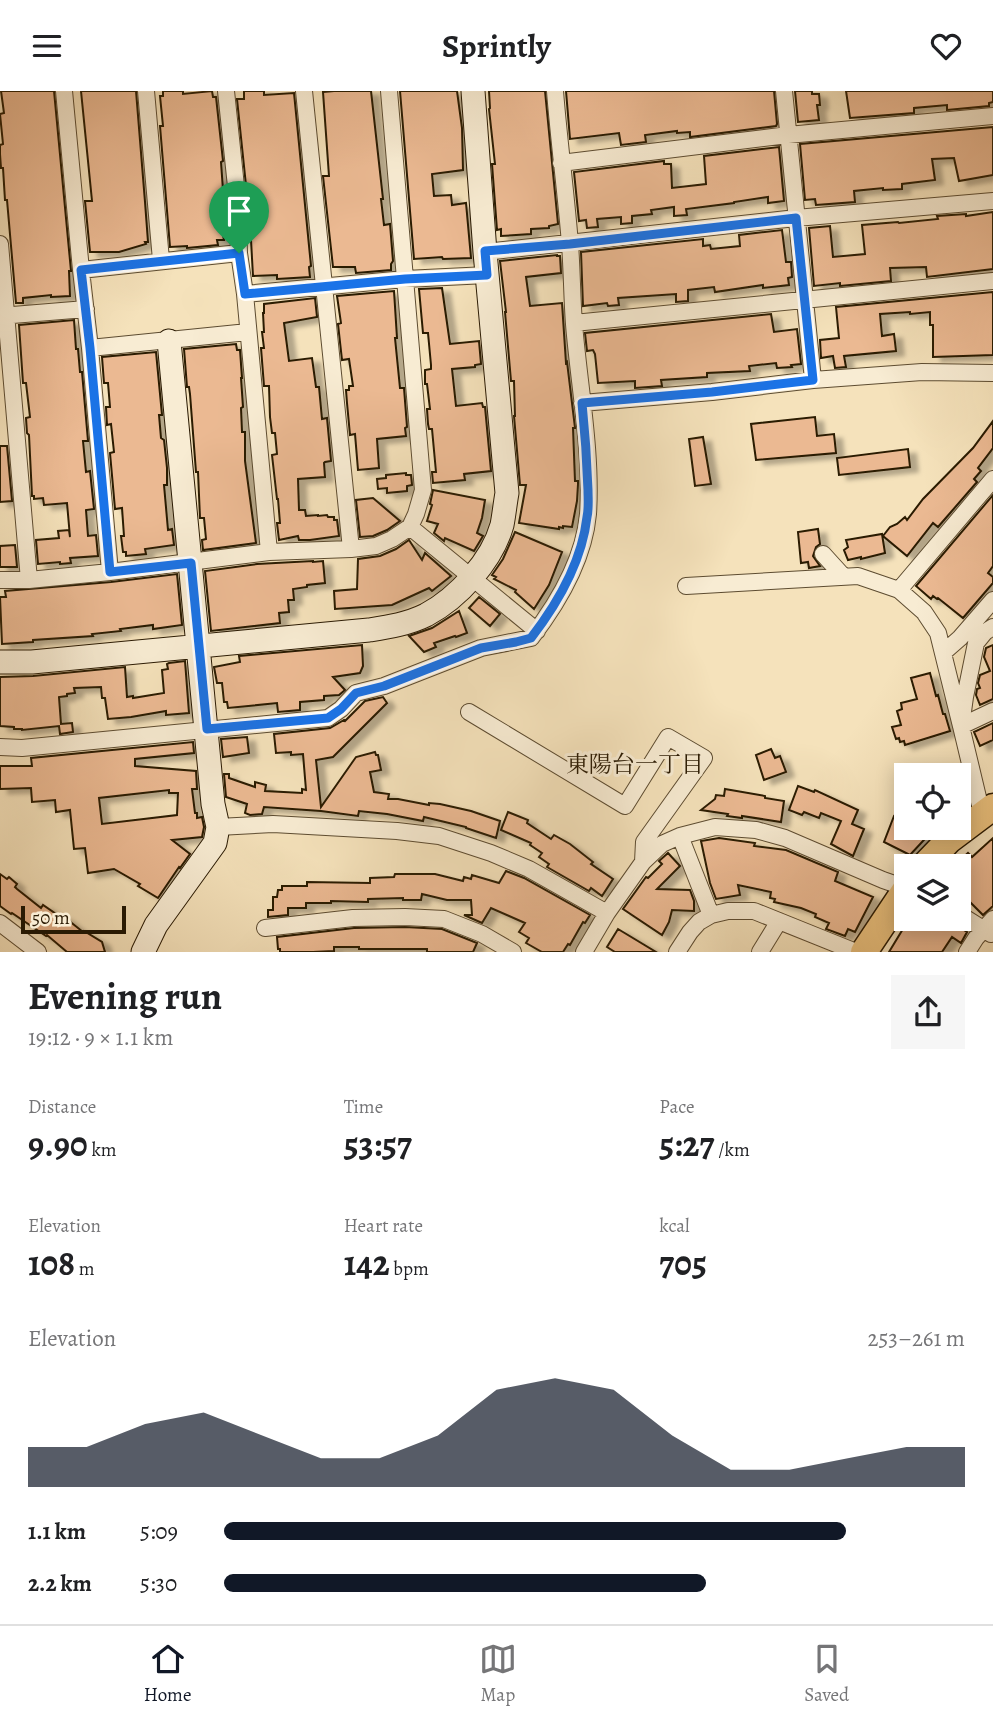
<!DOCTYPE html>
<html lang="en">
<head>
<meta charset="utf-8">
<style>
  :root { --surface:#fff; --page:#f6f6f6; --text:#202124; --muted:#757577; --line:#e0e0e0; --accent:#111827 }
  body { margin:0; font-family:Alegreya,"Noto Serif JP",serif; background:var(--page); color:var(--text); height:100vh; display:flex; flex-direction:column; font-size:26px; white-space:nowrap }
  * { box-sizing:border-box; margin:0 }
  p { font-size:23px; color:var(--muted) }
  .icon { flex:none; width:38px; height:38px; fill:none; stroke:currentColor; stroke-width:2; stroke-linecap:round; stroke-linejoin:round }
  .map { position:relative; height:861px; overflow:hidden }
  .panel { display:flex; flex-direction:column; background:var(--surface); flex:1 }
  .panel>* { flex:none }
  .controls { position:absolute; left:894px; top:672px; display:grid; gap:14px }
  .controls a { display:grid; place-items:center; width:77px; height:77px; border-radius:0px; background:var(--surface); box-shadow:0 4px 18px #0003; font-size:35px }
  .scale { position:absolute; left:21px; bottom:18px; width:105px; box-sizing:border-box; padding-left:7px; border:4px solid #2a1a03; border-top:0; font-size:19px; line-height:24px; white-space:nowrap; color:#2a1a03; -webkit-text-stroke:5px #f8ecd3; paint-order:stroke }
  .pin { position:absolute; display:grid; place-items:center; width:60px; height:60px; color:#fff; margin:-72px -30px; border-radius:50% 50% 50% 0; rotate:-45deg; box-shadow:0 0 7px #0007 }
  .pin .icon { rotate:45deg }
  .round { display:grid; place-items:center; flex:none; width:74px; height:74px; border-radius:0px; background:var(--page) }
  .head { display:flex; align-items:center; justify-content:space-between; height:119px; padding:0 28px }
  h1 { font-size:38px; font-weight:700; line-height:52px }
  .figures { display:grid; grid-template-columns:repeat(3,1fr); gap:10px; height:119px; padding:7px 28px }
  .figures div { display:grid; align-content:center }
  .figures b { font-size:35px; font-weight:700 }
  .figures small { font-size:19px; font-weight:400 }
  .figures p { font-size:19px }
  .chart { height:196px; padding:14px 28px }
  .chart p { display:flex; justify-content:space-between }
  .chart svg { width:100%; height:126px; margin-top:7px; fill:var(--accent); opacity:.7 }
  ul { padding:0 28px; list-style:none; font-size:23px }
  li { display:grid; grid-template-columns:112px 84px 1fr; align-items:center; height:52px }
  li i { height:18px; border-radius:9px; background:var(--accent) }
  header { display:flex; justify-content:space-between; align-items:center; height:91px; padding:0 28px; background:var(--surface); font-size:32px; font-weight:700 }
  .dock { display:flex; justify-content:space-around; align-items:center; height:98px; border-top:2px solid var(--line); background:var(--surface); font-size:19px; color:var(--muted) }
  .dock a { display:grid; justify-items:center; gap:4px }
  .dock .selected { color:var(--accent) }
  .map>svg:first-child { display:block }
  .building { fill:#ebb992; stroke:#2a1a03; stroke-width:2; fill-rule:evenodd; filter:url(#shadow) }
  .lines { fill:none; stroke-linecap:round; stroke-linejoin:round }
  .street-casing { stroke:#5d4c31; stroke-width:18 }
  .secondary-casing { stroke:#2a1a03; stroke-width:25 }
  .primary-casing { stroke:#2a1a03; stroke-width:29 }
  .street { stroke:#f8ecd3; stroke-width:16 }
  .secondary { stroke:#f8ecd3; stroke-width:23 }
  .primary { stroke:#eac17e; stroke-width:26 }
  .route-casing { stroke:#fff; stroke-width:14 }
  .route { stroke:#1a73e8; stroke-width:9 }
  .labels { text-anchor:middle; stroke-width:6; stroke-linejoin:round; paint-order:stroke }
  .neighbourhood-label { font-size:23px; fill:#2a1a03; stroke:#f8ecd3 }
</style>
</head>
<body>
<header><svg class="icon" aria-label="menu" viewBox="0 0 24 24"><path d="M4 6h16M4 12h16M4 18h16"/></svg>Sprintly<svg class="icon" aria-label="heart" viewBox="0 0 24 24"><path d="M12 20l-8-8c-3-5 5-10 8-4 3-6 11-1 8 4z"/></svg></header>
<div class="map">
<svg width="993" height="861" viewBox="0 0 993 861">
  <defs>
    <filter id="shadow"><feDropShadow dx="8" dy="4.5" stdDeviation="2" flood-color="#0004"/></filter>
  </defs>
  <rect width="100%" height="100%" fill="#f5e2bb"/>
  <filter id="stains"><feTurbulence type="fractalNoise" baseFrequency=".00286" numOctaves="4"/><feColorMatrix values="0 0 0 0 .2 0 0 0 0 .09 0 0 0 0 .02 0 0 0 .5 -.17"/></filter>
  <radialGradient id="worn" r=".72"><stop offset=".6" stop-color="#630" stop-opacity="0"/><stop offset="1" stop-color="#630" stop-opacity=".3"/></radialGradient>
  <path class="building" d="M1,0H54L71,180H69L70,205L51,206V204L23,207V212H16L7,109H5L3,77H1L0,63V54L3,53L0,23L4,22Z
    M81,0H136L145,111L148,151H145L146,153L119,161H90L85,110H92Z
    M163,0H183V3L212,0L213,6H216L223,70L221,71L223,99H226L227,106L228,144H223L224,149H217L218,154L187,157V155L170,156L160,35H163L160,5H163Z
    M244,0H264V4L294,2L311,175L309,176L310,186L277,188V184L253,185L251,149H249L247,104L237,8H244Z
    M334,0H371L383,108H381L384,134L390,133L393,170L391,173V179L356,182L355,176H333L323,85H329L323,1Z
    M400,0H457L462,37L463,79L432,83L434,105L451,104L452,114L466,112L471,167L443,168L442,166L414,168Z
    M489,0H545L558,133L549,135V137L531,138V143L501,145V138L497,139L492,73H495L489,18L490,17Z
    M566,0H774L777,33L776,35L690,46V41L677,42V40L645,44L646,51L621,54L619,42L570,48Z
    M795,0H812V3H819L820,14H817L819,29L798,31Z
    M846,0H993V11L989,12V15L947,19V14L914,17V22L850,27Z
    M993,36V84L959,90L954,67L932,68L935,89L902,93V98L883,99V97L854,100L855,111L816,114L815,108L805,109L800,53Z
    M779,56L784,110L768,112V106L734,111V112L686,118L687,124L674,125V116L651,119L652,123L632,125V132L621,133V126L597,128L598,136L587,137L586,129L579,130L574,81L664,70V73H671L672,97L706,93L704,65Z
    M993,121V178L927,186L926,176L890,177L891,190L840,195V192L814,195L809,137L830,135L833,166L865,163L862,134L898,131L899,132L938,128L937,125L966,123V125Z
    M782,139L786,171H791L792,186L788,187L789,194L763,197V194L715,201L714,196L688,199V210L676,211V203L618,207L619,214L608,215L607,212L583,215L581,161L703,148V155L710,154L711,158L740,155L739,144Z
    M557,164V165H560L561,182L526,186L530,215L562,212L566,272L567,271L575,337H573L575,390H578V393L577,410L572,436L563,435V437L559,436V438L519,432L526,394H520L514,325H515L514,290H511L505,221H506L500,170Z
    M442,197L450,253L479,250L481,273L475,274V276L452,278L456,315L482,312L483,316H485L491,380L464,383L465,389L433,392L432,381H436L432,338H429L428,333L427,318H430L427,293H425V279L431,278V274L428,242H423L419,198Z
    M394,200L397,247H395L400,297H404L407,336L405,337L406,345L377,348L379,377L358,379L355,343L350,344L347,312L346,299H349V295H353L349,268L342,269L338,233L341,232L337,205Z
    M993,201V264L933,266V234H930V221L910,223V221L880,223L882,245L894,243L896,260L844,265L846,276L835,277L833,265L821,267L820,249L839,247L836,216Z
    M315,207L317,226L284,232L289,270L312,267L316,296H319L322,328L327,327L331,370L325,371L324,372L325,386L298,388L299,419H305L306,425L318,424V425L327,424L328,426H334V429H337L339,445L310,449H299L298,445L279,449L277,432H280L278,408H277L272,364L277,363L275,342H272L270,326L269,295H264L261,257H264L262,241H264L263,222H264V213Z
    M771,223L774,241L797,238L801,273L791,274L792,276L777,277L776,272L749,275L750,280L707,282V286L661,289L662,295L635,297V290L598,292L595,263L593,259L587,260L585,242Z
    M74,229L76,258H78L80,281H82L88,350H83L86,381L90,380L94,418L86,419L88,445L96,444L98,465L70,467L71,472L60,473V471L38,473L36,449L59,447L58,440L69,439L70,446L67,412L44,414L43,407L34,408V405H32L29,344L27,342L26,327L30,326L26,292H23L19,234Z
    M236,253L237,259H240L242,287H241L243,316L241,317L242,341H245V370L256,452L203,459L202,449L206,448L204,427H200L198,381H196L190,303L189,296H187L184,258Z
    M156,261L162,324H159L161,347L164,349L167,377V394H164L168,439L172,438L174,454L145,458L146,463L126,465V461H123L121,445H124L122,417L115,418L110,362L114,361L111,333L107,334L106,316H110L108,292H104L102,266Z
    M815,326L817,345L834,343L836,362L756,369L751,333Z
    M993,330V357L978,377L981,380L974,388L977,391L938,436L933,432L907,465L883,445L890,436L897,433L905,426L907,429L923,408L973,357Z
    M703,346L711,393L695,395L689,348Z
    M0,355H7L12,410L0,411Z
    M908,358L910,376L839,384L837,367Z
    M406,382V384H411L412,394L407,395V400L387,402V397L378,398L377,388L386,387V384Z
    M433,399L485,409L482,427L477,442L483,445L474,460L445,447L444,450L434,442L438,433L427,430L432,414L430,413Z
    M993,404V475L988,482L993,486V492L963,527L938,507L937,508L933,505L931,508L916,495Z
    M373,407L400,430L387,439L373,445L360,446L356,409Z
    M818,438L820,453L816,456L813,465L820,475L809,477L808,471L801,472L798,441Z
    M515,441L562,461L549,494L534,518L515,501L516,499L494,488L496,486L492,484L503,468Z
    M882,443L885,462L861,468V466L848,469L844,459L848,456L846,449Z
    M409,449L422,469L425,462L451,485L432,500L429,497L392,514L335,518L334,500L357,498L358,468L380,465L396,458Z
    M15,454L17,476H0V455Z
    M313,470V471L323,470L325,492L307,494V496L293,498L294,509H288L289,521L279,522L280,532L211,540L205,480L257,473Z
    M177,483L182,534L153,538V534L120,538L121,540L92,543L93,545L33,549V551L2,553L0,506H6L5,500L111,491Z
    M479,506L500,523L490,535L469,517Z
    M459,520L467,542L456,546L455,545L434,552L436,556L424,561L409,545L432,537Z
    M362,554L363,575L360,582L333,586L345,599L339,604L324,605V609L300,611V619L278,621L277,612L228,617L227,611H224L222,592H217L214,576L240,571L239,565Z
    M993,554V608L980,614L976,604L977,598L980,597L978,592L980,584L990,580L984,566L986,557Z
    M185,570L189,622L166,624V620L131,626L108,628L105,607H102L101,596L74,597L75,602L67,603V605L59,606L61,633L72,632L73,641L60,643L59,635L22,639V638H14V636L0,635V586L33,585L125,576L127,606L133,605V607L164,602L162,579L168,578L167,573L169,572Z
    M930,582L936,605L938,604L943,623H945L950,640L905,654L904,650L900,651L899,647L896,648L892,636L901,634L897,620L902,618L901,612L917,608L911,587Z
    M383,606L387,612L333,666L316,669L321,716L356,666L375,661L376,664H378L381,679L370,681L374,701L389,703L388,708H398L429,714V712L440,713L471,720L500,730L496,747L466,737V736L424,726L423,730L387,723L359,720L358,725L321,720L264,716L262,723L250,724L245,722L247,713L226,706L224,683H229V687L255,696V691L266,694L265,700L302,702V698L306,699L303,663L291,664V661L276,662L274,643L330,637L344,629L345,630L365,610Z
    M993,632V649L980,655L974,641Z
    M247,646L249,662L223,666L221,648Z
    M193,651L194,662L135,668V675L196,680L197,698H192L195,722H197V727L202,726L204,736L202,746L172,749L190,763L180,777L179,776L158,807L138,795L140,793L114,778L88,782L85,757L74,758L70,719L56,721L55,709L32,711L31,697L0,698V675H32L31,667ZM169,699V702H178L177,724L102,733L99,707Z
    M771,658L775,667L780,665L786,681L764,689L756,664Z
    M798,695L814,701L815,699L858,719L852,733L864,738L853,765L831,753L841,730L821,722L819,727L804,721L802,724L789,719Z
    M725,698L765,705V707L784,710L781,731L742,725V727L727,725L728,723L701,719L715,708L716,704L724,705Z
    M508,721L528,729L527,732L551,748L554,744L570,753L593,771L591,773L613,788L602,805L591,797L589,800L547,776L549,773L539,766L542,762L530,754L531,752L501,739Z
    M894,725L906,730V737H935L910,764L884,751Z
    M719,747L755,752L754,755L786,759L838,781L835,790L873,806L855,841L848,838L845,845L826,838L829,832L815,826L816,823L801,817L774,811L775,808L770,807L771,801L738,794L740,804L716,808L710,792L701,750Z
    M993,747V815L983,824L959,800V774L957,772L968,762L972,766Z
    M668,762L680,775L657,798L690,799L694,810V820L672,819L669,831L662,844L623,818L646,786L648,787L662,773L659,770Z
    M506,780L524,787L590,824L585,832L583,831L570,854L568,853L563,861H542L526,852L529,847L519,841L525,832L491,817L482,832L464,824H472L471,809H447L422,803L421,809H403V807L368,808V811L331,810V812H306V817H288V824L268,826V819H273V806H277L278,799H282V795H307V791L370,792V787L394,786L395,783H435L463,790L464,786L471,788L472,784L499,792Z
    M0,783L7,788L9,786L17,793L15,796L17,798L41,817L43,814L62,827L63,825L83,841L84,840L102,851L105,861H67L47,844L46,845L12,822L11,823L0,815Z
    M909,828H946L967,841L961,852L952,846L942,861H889Z
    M405,836L442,838L477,852L473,861H427V858H359V856H334V860L313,861H280V858H278L277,846L354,837Z
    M618,838L656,861H615L607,856Z"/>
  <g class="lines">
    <defs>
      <path id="street" d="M64,0L81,179L90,257L110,481
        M146,0L161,169
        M226,0L237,105L239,162L245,203L269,461
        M304,0L351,458
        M784,0L813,289
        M561,72L788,44L993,25
        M0,153L29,489
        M485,161L796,127L993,110
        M81,179L239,162
        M245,203L405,188L487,184
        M0,225L86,218
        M574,232L993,190
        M90,257L248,241
        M582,312L712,301L813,289L922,281L993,282
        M410,436L537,540
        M823,463L843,485
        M0,489H29L110,481L269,461L351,458L376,455L392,448L410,436L416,423L423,399L389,0
        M686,495L858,485L899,499L924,521L938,542L961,635L993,620
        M899,499L993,388
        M944,561L960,547L993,509
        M469,621L625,715L668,646L704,667L644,751L643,771L607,822L584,861
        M0,656L22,657L328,627L341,618L356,602L384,595L481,557L531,547C558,512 584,468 588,423C592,362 579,294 574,233C572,206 572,180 570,153C566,102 559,51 555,0
        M982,723L961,635L965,606L976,552L985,541L993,536
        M218,736L273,733L397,740L439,745L491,762L529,778L607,822
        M680,745L711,824
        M643,771L662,753L680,745L715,736L756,739L785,747L883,789L906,797
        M959,823L991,843
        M0,832L38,861
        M265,837L353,827L405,826L444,828L482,843L513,861
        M677,861L690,841L699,831L711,824L728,820H754L856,861
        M760,861L779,830
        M967,861L976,847L993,828"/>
      <path id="secondary" d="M0,571H32L369,539C388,536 408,533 426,524C458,507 492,470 502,434C504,424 505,413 507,402L485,161L473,0
        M143,861L156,834L215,752L218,736L213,713L169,250"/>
      <path id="primary" d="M924,775L949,749L993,716
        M864,861L906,798"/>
    </defs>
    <use href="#street" class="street-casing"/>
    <use href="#secondary" class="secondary-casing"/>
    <use href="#primary" class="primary-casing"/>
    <use href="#street" class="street"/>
    <use href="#secondary" class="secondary"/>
    <use href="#primary" class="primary"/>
  </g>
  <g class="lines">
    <defs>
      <path id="route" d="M796,127L813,289L712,301L582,312C585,341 587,370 588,399C588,407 589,417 587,426C582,470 558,512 531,547L516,551L481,557L384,595L356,602L341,618L328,627L207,638L191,472L110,481L90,257L81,179L239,162L245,203L405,188L487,184L485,160L570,153Z"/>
    </defs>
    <use href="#route" class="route-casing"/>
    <use href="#route" class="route"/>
  </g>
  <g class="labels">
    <g class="neighbourhood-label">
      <text x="635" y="681">東陽台一丁目</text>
    </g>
  </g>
  <rect width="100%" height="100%" filter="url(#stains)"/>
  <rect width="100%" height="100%" fill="url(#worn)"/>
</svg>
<div class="controls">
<a><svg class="icon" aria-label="locate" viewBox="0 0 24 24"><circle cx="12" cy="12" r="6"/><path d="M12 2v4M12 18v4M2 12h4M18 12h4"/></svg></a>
<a><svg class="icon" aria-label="layers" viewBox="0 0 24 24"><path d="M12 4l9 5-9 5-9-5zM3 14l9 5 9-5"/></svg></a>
</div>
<div class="scale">50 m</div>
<div class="pin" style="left:239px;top:162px;background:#1e9e55"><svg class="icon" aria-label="arrive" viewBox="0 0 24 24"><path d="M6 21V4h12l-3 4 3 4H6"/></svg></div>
</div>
<section class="panel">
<div class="head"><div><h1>Evening run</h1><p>19:12 · 9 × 1.1 km</p></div><a class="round"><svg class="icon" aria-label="share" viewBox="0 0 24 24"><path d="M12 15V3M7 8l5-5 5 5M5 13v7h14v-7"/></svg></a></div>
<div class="figures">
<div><p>Distance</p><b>9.90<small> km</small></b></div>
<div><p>Time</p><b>53:57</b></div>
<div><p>Pace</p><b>5:27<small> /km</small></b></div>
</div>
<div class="figures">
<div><p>Elevation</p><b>108<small> m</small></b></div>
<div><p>Heart rate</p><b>142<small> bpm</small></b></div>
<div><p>kcal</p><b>705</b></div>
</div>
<div class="chart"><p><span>Elevation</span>253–261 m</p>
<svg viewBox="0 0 160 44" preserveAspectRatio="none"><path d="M0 44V30L10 30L20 22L30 18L40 26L50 34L60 34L70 26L80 10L90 6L100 10L110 26L120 38L130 38L140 34L150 30L160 30V44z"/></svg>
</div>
<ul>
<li><b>1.1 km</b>5:09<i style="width:84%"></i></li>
<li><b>2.2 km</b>5:30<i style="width:65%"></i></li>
</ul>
</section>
<nav class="dock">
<a class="selected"><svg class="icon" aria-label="home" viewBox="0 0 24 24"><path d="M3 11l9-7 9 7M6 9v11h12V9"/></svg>Home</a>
<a><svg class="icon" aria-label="map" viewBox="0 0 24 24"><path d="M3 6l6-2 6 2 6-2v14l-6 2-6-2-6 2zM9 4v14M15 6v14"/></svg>Map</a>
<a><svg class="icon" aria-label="saved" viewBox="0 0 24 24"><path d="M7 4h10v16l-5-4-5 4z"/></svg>Saved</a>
</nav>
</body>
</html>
